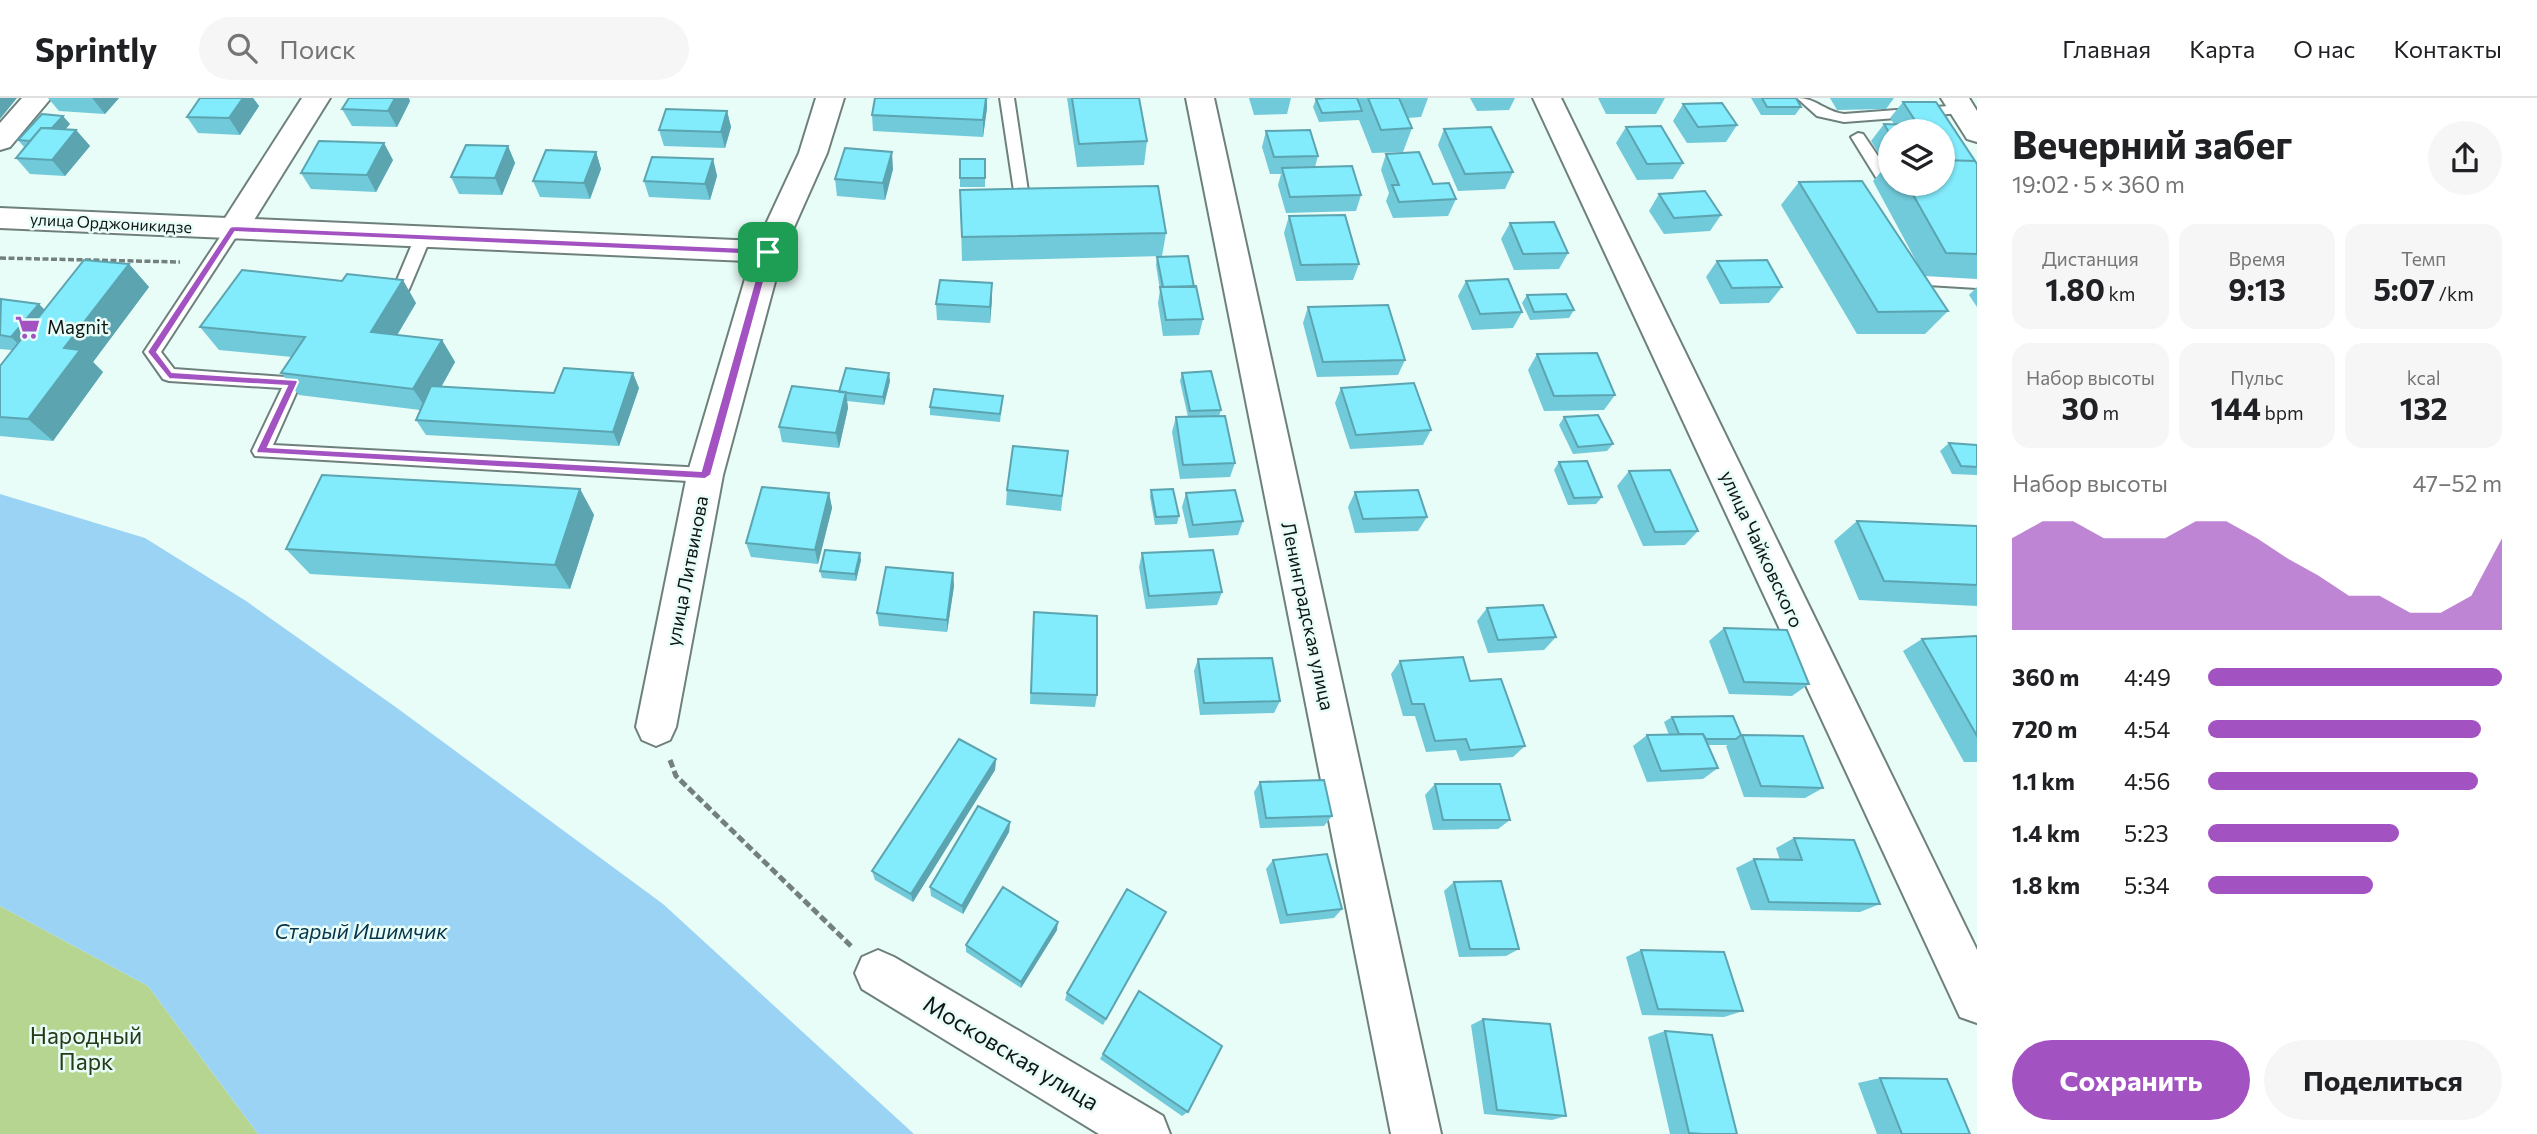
<!DOCTYPE html>
<html lang="ru">
<head>
<meta charset="utf-8">
<style>
  :root { --surface:#fff; --page:#f6f6f6; --text:#202124; --muted:#757577; --line:#e0e0e0; --accent:#a352c2 }
  body { margin:0; font-family:Commissioner,sans-serif; background:var(--page); color:var(--text); height:100vh; display:flex; flex-direction:column; font-size:26px; white-space:nowrap }
  * { box-sizing:border-box; margin:0 }
  p { font-size:23px; color:var(--muted) }
  .icon { flex:none; width:38px; height:38px; fill:none; stroke:currentColor; stroke-width:2; stroke-linecap:round; stroke-linejoin:round }
  .map { position:relative; flex:1; overflow:hidden }
  .drawer { display:flex; flex-direction:column; background:var(--surface); width:560px }
  .drawer>* { flex:none }
  .fabs { position:absolute; left:1878px; top:21px; display:grid; gap:14px }
  .fabs a { display:grid; place-items:center; width:77px; height:77px; border-radius:50%; background:var(--surface); box-shadow:0 2px 5px #0004; font-size:35px }
  .pin { position:absolute; display:grid; place-items:center; width:60px; height:60px; color:#fff; margin:-30px; border-radius:14px; box-shadow:0 4px 10px #0006 }
  .round { display:grid; place-items:center; flex:none; width:74px; height:74px; border-radius:37px; background:var(--page) }
  .headline { display:flex; align-items:center; justify-content:space-between; height:119px; padding:0 35px }
  h1 { font-size:38px; font-weight:700; line-height:52px }
  .metrics { display:grid; grid-template-columns:repeat(3,1fr); gap:10px; height:119px; padding:7px 35px }
  .metrics div { display:grid; align-content:center; border-radius:18px; background:var(--page); text-align:center }
  .metrics b { font-size:30px; font-weight:700 }
  .metrics small { font-size:19px; font-weight:400 }
  .metrics p { font-size:19px }
  .chart { height:196px; padding:14px 35px }
  .chart p { display:flex; justify-content:space-between }
  .chart svg { width:100%; height:126px; margin-top:7px; fill:var(--accent); opacity:.7 }
  .cta { display:flex; gap:14px; margin-top:auto; padding:14px 35px }
  .cta a { flex:1; height:80px; border-radius:42px; background:var(--accent); color:#fff; font-size:28px; font-weight:700; line-height:80px; text-align:center }
  .cta a+a { background:var(--page); color:var(--text) }
  ul { padding:0 35px; list-style:none; font-size:23px }
  li { display:grid; grid-template-columns:112px 84px 1fr; align-items:center; height:52px }
  li i { height:18px; border-radius:9px; background:var(--accent) }
  header { display:flex; align-items:center; gap:42px; box-sizing:border-box; height:98px; padding:0 35px; background:var(--surface); border-bottom:2px solid var(--line) }
  header strong { font-size:33px }
  nav { display:flex; gap:38px; margin-inline-start:auto; font-size:24px }
  .search { width:490px; height:63px; background:var(--page); display:flex; align-items:center; gap:18px; box-sizing:border-box; padding:0 24px; border-radius:38px; color:var(--muted); font-size:26px }
  main { display:flex; flex:1; min-height:0 }
  .map>svg:first-child { display:block }
  .green { fill:#b5d590 }
  .water { fill:#9bd3f5 }
  .lines { fill:none; stroke-linecap:round; stroke-linejoin:round }
  .lane-casing { stroke:#6e807c; stroke-width:4 }
  .street-casing { stroke:#6e807c; stroke-width:4 }
  .secondary-casing { stroke:#6e807c; stroke-width:4 }
  .primary-casing { stroke:#6e807c; stroke-width:4 }
  .path-far1 { stroke:#73807e; stroke-width:3.5; stroke-dasharray:6 2.5; stroke-linecap:butt }
  .path { stroke:#73807e; stroke-width:5; stroke-dasharray:8 3.5; stroke-linecap:butt }
  .lane { fill:#fff; fill-rule:evenodd }
  .street { fill:#fff; fill-rule:evenodd }
  .secondary { fill:#fff; fill-rule:evenodd }
  .primary { fill:#fff; fill-rule:evenodd }
  .wall { fill:#70cad9; fill-rule:evenodd }
  .shaded-wall { fill:#5ba4b0 }
  .building { fill:#82ebfc; stroke:#5ba4b0; stroke-width:2 }
  .route { fill:#a352c2; stroke:#fff; stroke-width:2; fill-rule:evenodd }
  .labels { text-anchor:middle; stroke-width:5; stroke-linejoin:round; paint-order:stroke }
  .far-street-label { font-size:16px; fill:#0f1615; stroke:#e8fcf8 }
  .poi-label { font-size:19px; fill:#0f1615; stroke:#e8fcf8; text-anchor:start }
  .street-label { font-size:19px; fill:#0f1615; stroke:#e8fcf8 }
  .water-label { font-size:21px; font-style:italic; fill:#05344b; stroke:#e8fcf8 }
  .near-park-label { font-size:23px; fill:#293915; stroke:#e8fcf8 }
  .near-street-label { font-size:23px; fill:#0f1615; stroke:#e8fcf8 }
</style>
</head>
<body>
<header>
<strong>Sprintly</strong>
<div class="search"><svg class="icon" aria-label="search" viewBox="0 0 24 24"><circle cx="10" cy="10" r="6"/><path d="M15 15l6 6"/></svg>Поиск</div>
<nav><a>Главная</a><a>Карта</a><a>О нас</a><a>Контакты</a></nav>
</header>
<main>
<div class="map">
<svg width="1977" height="1036" viewBox="0 0 1977 1036">
  <rect width="100%" height="100%" fill="#e8fcf8"/>
  <path class="green" d="M0,808L148,888L258,1036H0Z"/>
  <path class="water" d="M0,396L145,440L246,503L397,610L663,806L914,1036H258L148,888L0,808Z"/>
  <g class="lines">
    <defs>
      <path id="lane" d="M1000,0H1014L1028,93L1021,98L1014,93Z
        M1797,0C1816,0 1824,13 1844,16L1962,7L1969,11L1962,15L1844,24L1817,18Z
        M1858,35L1863,36L1890,76V86L1879,84L1877,81L1851,39Z
        M233,126L241,131L161,254L174,271L299,280L301,284L273,347L705,370L711,372L714,377L711,382L705,384L255,358L252,353L282,290L169,283L163,281L144,254L228,127Z
        M423,134L431,139L410,189L408,193H396L394,189L415,139Z
        M1908,163L1913,164L1922,177L1977,180V190L1911,186L1900,168Z"/>
      <path id="street" d="M22,0H51L10,49L0,52V25Z
        M1186,0H1214L1441,1036H1391Z
        M1533,0H1561L1977,852V925L1960,919Z
        M1941,0H1969L1977,13V44L1967,41Z
        M768,144L779,147L783,154L723,377L676,629L670,642L656,648L642,642L636,629L687,377L753,154L757,147Z
        M878,852L894,859L1163,1018L1170,1036H1099L862,891L855,875L862,859Z"/>
      <path id="secondary" d="M302,0H330L244,138L233,141L222,138L218,131Z"/>
      <path id="primary" d="M816,0H844L827,55L783,154L779,161L768,164L0,130V110L758,143L799,55Z"/>
    </defs>
    <use href="#lane" class="lane-casing"/>
    <use href="#street" class="street-casing"/>
    <use href="#secondary" class="secondary-casing"/>
    <use href="#primary" class="primary-casing"/>
    <path class="path-far1" d="M0,160L180,164"/>
    <path class="path" d="M670,662L676,678L851,848"/>
    <use href="#lane" class="lane"/>
    <use href="#street" class="street"/>
    <use href="#secondary" class="secondary"/>
    <use href="#primary" class="primary"/>
  </g>
  <path class="wall" d="M48,0H119L105,16L59,13Z
    M200,0H253L259,8L240,37L198,35L187,19Z
    M875,0H990L987,1V10L983,39L873,33L872,17Z
    M1067,0H1139L1147,43L1144,67L1077,69Z
    M1249,0H1291L1287,16L1254,17Z
    M1327,0H1428L1421,19L1407,20L1412,30L1403,54L1372,55L1359,22L1319,24L1313,9L1316,1Z
    M1470,0H1515L1509,12L1477,13Z
    M1598,0H1665L1656,16H1606Z
    M1751,0H1796L1801,9L1795,17H1761Z
    M1830,0H1894L1886,11L1837,12Z
    M410,3L397,29L352,28L342,11Z
    M1903,4L1977,66V181L1924,178L1948,213L1925,236H1857L1781,107L1799,84L1922,174L1873,83L1886,68L1871,43L1884,26H1894L1890,20ZM1890,33L1942,86H1890Z
    M1683,6L1737,27L1726,44L1687,45L1673,23Z
    M727,13L731,29L725,50L664,48L659,32Z
    M70,26L66,31L76,32L90,48L65,78L30,76L16,60L24,49L18,42Z
    M1626,29L1683,65L1673,81L1637,82L1616,45Z
    M1444,31L1513,74L1505,91L1458,93L1438,47Z
    M1266,33L1318,58L1315,69L1361,97L1356,113L1286,115L1278,87L1281,76H1270L1262,49Z
    M508,48L515,65L502,97L459,96L451,79Z
    M596,54L601,71L590,101L540,99L533,83Z
    M1386,56L1456,101L1448,118L1393,120L1386,103L1389,95L1381,72Z
    M713,61L717,78L710,102L649,99L644,83Z
    M960,61H985V89H960Z
    M393,62L376,94L311,91L301,75Z
    M893,71L885,102L837,98L835,81Z
    M960,92L1166,135L1162,158L962,163Z
    M1659,96L1721,117L1710,133L1664,136L1649,113Z
    M1289,118L1359,166L1353,182L1296,183L1284,135Z
    M1510,125L1568,155L1559,171L1514,172L1501,141Z
    M1157,159L1194,189L1203,221L1199,237L1163,238L1158,205L1160,192L1156,167Z
    M1717,163L1782,189L1769,205L1720,206L1706,179Z
    M129,166L149,189L93,264L103,274L53,343L0,338V268L12,252L0,251V202L45,212Z
    M1466,183L1522,214L1513,230L1472,232L1458,198Z
    M992,185V201L990,225L937,222L936,206Z
    M1977,189V209L1969,197Z
    M1527,197L1574,212L1569,220L1530,222L1522,205Z
    M416,205L397,237L442,242L455,264L441,289L554,295L639,290L619,348L426,337L416,322L420,312L299,297L281,275L292,259L219,252L200,229Z
    M1308,209L1405,262L1398,277L1317,279L1303,225Z
    M1537,256L1615,297L1604,312L1544,313L1528,272Z
    M1182,275L1221,312L1219,318L1235,365L1230,379L1180,381L1172,334L1176,319H1188L1180,283Z
    M890,283L884,307L847,303L848,310L839,350L782,344L779,329L839,294Z
    M1341,290L1431,332L1423,347L1350,351L1335,305Z
    M1003,298L1000,324L930,317V309Z
    M1564,319L1613,346L1607,353L1573,356L1559,327Z
    M1949,345L1977,347V377L1952,376L1940,353Z
    M1068,353L1061,413L1006,407L1007,392Z
    M1559,364L1602,399L1596,406L1568,407L1554,372Z
    M1629,373L1698,433L1685,447L1643,448L1617,388Z
    M580,391L594,417L570,491L310,476L286,451Z
    M1151,392L1179,418L1177,426L1155,427L1150,399Z
    M1355,394L1427,419L1418,433L1355,435L1348,409Z
    M829,395L832,410L818,466L751,459L746,445Z
    M1186,395L1243,423L1238,437L1189,440L1182,409Z
    M1857,423L1977,428V508L1859,502L1834,443Z
    M1142,455L1222,494L1217,507L1146,511L1139,469Z
    M861,462L856,483L822,480L820,473Z
    M953,475L954,488L947,534L879,528L877,515Z
    M1487,510L1556,539L1544,552L1488,555L1477,523Z
    M1033,527L1097,597L1095,609L1030,606Z
    M1724,530L1809,586L1792,598L1729,596L1709,543Z
    M1977,538V664H1964L1903,553L1922,541Z
    M1198,561L1280,603L1274,615L1200,617L1194,573Z
    M1400,563L1470,583L1525,648L1513,659L1460,663L1456,652L1426,654L1415,618H1403L1391,576Z
    M1672,619L1741,637H1742L1823,690L1805,700L1744,699L1726,648L1728,647H1708L1718,670L1703,681L1647,684L1633,648L1647,637H1669L1664,624Z
    M996,661L995,672L913,804L875,782L872,773Z
    M1260,684L1332,718L1324,728L1260,730L1254,694Z
    M1435,686L1510,722L1498,731L1433,732L1425,697Z
    M1010,724L1009,734L963,816L931,798L930,789Z
    M1794,740L1880,806L1860,814L1751,812L1736,770L1754,761L1780,762L1776,750Z
    M1273,762L1342,811L1334,820L1280,826L1266,771Z
    M1454,784L1519,851L1506,858L1459,859L1444,793Z
    M1166,814L1103,927L1065,902L1067,895Z
    M1057,832L1021,890L966,854V847Z
    M1641,852L1743,913L1724,919L1642,917L1626,859Z
    M1139,893L1188,1014L1182,1018L1100,961Z
    M1483,921L1566,1018L1552,1022L1484,1016L1471,927Z
    M1665,933L1737,1036H1670L1648,939Z
    M1880,980L1970,1036H1877L1858,985Z"/>
  <path class="shaded-wall" d="M0,0H17L0,21Z
    M92,0H119L105,16Z
    M243,0H253L259,8L240,37L229,20Z
    M395,0H409L410,3L397,29L388,13Z
    M986,0H987V10L983,39V22Z
    M727,13L731,29L725,50L721,34Z
    M63,18L70,26L46,52L39,44Z
    M76,32L90,48L65,78L52,62Z
    M384,45L393,62L376,94L367,77Z
    M508,48L515,65L502,97L495,80Z
    M596,54L601,71L590,101L584,85Z
    M892,54L893,71L885,102L883,85Z
    M713,61L717,78L710,102L705,86Z
    M129,166L149,189L93,264L103,274L53,343L28,321L64,250Z
    M403,182L416,205L386,256L371,234Z
    M992,185V201L990,225V209Z
    M39,206L55,222L27,254L11,239Z
    M442,242L455,264L428,313L413,291Z
    M633,275L639,290L619,348L613,334Z
    M889,275L890,283L884,307L883,299Z
    M846,294L848,310L839,350L836,335Z
    M580,391L594,417L570,491L555,467Z
    M829,395L832,410L818,466L815,452Z
    M860,455L861,462L856,483L855,476Z
    M953,475L954,488L947,534V522Z
    M996,661L995,672L913,804L911,796Z
    M1010,724L1009,734L963,816L962,808Z
    M1058,824L1057,832L1021,890V884Z"/>
  <path class="building" d="M200,0H243L229,20L187,19Z
    M349,0H395L388,13L342,11Z
    M875,0H986L983,22L872,17Z
    M1072,0H1139L1147,43L1079,46Z
    M1327,0H1357L1362,13L1322,15L1316,1Z
    M1368,0H1399L1412,30L1381,32Z
    M1762,0H1796L1801,9H1767Z
    M1903,4H1936L1975,63L1942,62V33H1890V36L1884,26L1918,27Z
    M1722,5L1737,27L1698,29L1683,6Z
    M666,11L727,13L721,34L659,32Z
    M42,16L63,18L52,30H41L30,43L18,42Z
    M1661,28L1683,65L1647,66L1626,29Z
    M1491,29L1513,74L1465,76L1444,31Z
    M41,30L76,32L52,62L16,60Z
    M1310,32L1318,58L1274,59L1266,33Z
    M319,43L384,45L367,77L301,75Z
    M466,47L508,48L495,80L451,79Z
    M845,50L892,54L883,85L835,81Z
    M546,52L596,54L584,85L533,83Z
    M1419,54L1433,86L1449,85L1456,101L1399,104L1392,87H1399L1386,56Z
    M652,59L713,61L705,86L644,83Z
    M960,61H985V80H960Z
    M1942,62L1975,63L1977,66V156L1946,155L1907,86H1942Z
    M1352,68L1361,97L1290,99L1282,70Z
    M1862,83L1948,213L1878,214L1799,84Z
    M1158,88L1166,135L962,139L960,92Z
    M1705,93L1721,117L1674,120L1659,96Z
    M1345,117L1359,166L1301,167L1289,118Z
    M1554,124L1568,155L1523,156L1510,125Z
    M1188,158L1194,189H1163L1157,159Z
    M84,162L129,166L64,250L80,252L28,321L0,319V268Z
    M1767,162L1782,189L1732,190L1717,163Z
    M242,172L342,183L347,176L403,182L371,234L442,242L413,291L281,275L305,239L200,229Z
    M1508,181L1522,214L1480,216L1466,183Z
    M940,182L992,185L990,209L936,206Z
    M1196,188L1203,221L1166,222L1160,189Z
    M1566,196L1574,212L1534,214L1527,197Z
    M1,201L39,206L11,239L0,237Z
    M1388,207L1405,262L1323,264L1308,209Z
    M1597,255L1615,297L1554,298L1537,256Z
    M564,270L633,275L613,334L416,322L431,288L554,295Z
    M846,270L889,275L883,299L839,294Z
    M1211,273L1221,312L1190,313L1182,275Z
    M1414,285L1431,332L1356,337L1341,290Z
    M792,288L846,294L836,335L779,329Z
    M934,291L1003,298L1000,316L930,309Z
    M1598,317L1613,346L1578,349L1564,319Z
    M1225,318L1235,365L1183,367L1176,319Z
    M1949,345L1977,347V369L1961,368Z
    M1013,348L1068,353L1062,398L1007,392Z
    M1587,363L1602,399L1574,400L1559,364Z
    M1670,372L1698,433L1655,434L1629,373Z
    M322,377L580,391L555,467L286,451Z
    M762,389L829,395L815,452L746,445Z
    M1173,391L1179,418L1156,419L1151,392Z
    M1235,392L1243,423L1193,427L1186,395Z
    M1418,392L1427,419L1363,421L1355,394Z
    M1857,423L1977,428V487L1884,483Z
    M825,452L860,455L855,476L820,473Z
    M1213,452L1222,494L1149,498L1142,455Z
    M886,469L953,475L947,522L877,515Z
    M1543,507L1556,539L1498,542L1487,510Z
    M1034,514L1097,518V597L1031,595Z
    M1724,530L1787,532L1809,586L1744,584Z
    M1977,538V638L1922,541Z
    M1463,559L1470,583L1501,581L1525,648L1470,652L1466,641L1435,643L1424,606H1412L1400,563Z
    M1272,560L1280,603L1204,605L1198,561Z
    M1733,618L1741,637L1736,641H1706L1703,636H1679L1672,619Z
    M1703,636L1718,670L1661,673L1647,637Z
    M1742,637L1803,638L1823,690L1761,688Z
    M959,641L996,661L911,796L872,773Z
    M1324,682L1332,718L1266,720L1260,684Z
    M1435,686H1500L1510,722H1443Z
    M978,708L1010,724L962,808L930,789Z
    M1794,740L1854,742L1880,806L1769,804L1754,761L1802,762Z
    M1327,756L1342,811L1287,817L1273,762Z
    M1501,783L1519,851H1470L1454,784Z
    M1003,789L1058,824L1021,884L966,847Z
    M1127,791L1166,814L1106,921L1067,895Z
    M1641,852L1724,854L1743,913L1658,911Z
    M1139,893L1222,948L1188,1014L1103,956Z
    M1483,921L1550,926L1566,1018L1497,1012Z
    M1665,933L1712,937L1737,1036H1703L1689,1035Z
    M1880,980L1947,981L1970,1036H1902Z"/>
  <path class="route" d="M233,128L768,151L772,154L711,377L705,381L257,355L256,353L287,288L169,281L147,254L230,129ZM235,134L762,157L701,373L268,349L298,284L297,282L172,274L157,254Z"/>
  <defs>
    <symbol id="supermarket-bare" viewBox="-9 -9 18 18"><path d="M-6-5.5h2.5l.6 2H6L4.5 2H-2.5L-4.4-4H-6ZM-1.5 3.2a1.3 1.3 0 1 0 .1 0ZM3 3.2a1.3 1.3 0 1 0 .1 0Z" fill="#a352c2" stroke="#e8fcf8" stroke-width="2.5" paint-order="stroke"/></symbol>
  </defs>
  <g fill-rule="evenodd">
    <use href="#supermarket-bare" x="10" y="212" width="35" height="35"/>
  </g>
  <g class="labels">
    <g class="far-street-label">
      <text transform="translate(111 125) rotate(3)" y="6">улица Орджоникидзе</text>
    </g>
    <g class="poi-label">
      <text x="47" y="236">Magnit</text>
    </g>
    <g class="street-label">
      <text transform="translate(1762 451) rotate(65)" y="7">улица Чайковского</text>
      <text transform="translate(687 473) rotate(-79)" y="7">улица Литвинова</text>
      <text transform="translate(1308 518) rotate(78)" y="7">Ленинградская улица</text>
    </g>
    <g class="water-label">
      <text x="361" y="841">Старый Ишимчик</text>
    </g>
    <g class="near-park-label">
      <text x="86" y="946">Народный<tspan x="86" dy="26">Парк</tspan></text>
    </g>
    <g class="near-street-label">
      <text transform="translate(1011 955) rotate(31)" y="8">Московская улица</text>
    </g>
  </g>
</svg>
<div class="fabs">
<a><svg class="icon" aria-label="layers" viewBox="0 0 24 24"><path d="M12 4l9 5-9 5-9-5zM3 14l9 5 9-5"/></svg></a>
</div>
<div class="pin" style="left:768px;top:154px;background:#1e9e55"><svg class="icon" aria-label="arrive" viewBox="0 0 24 24"><path d="M6 21V4h12l-3 4 3 4H6"/></svg></div>
</div>
<section class="drawer">
<div class="headline"><div><h1>Вечерний забег</h1><p>19:02 · 5 × 360 m</p></div><a class="round"><svg class="icon" aria-label="share" viewBox="0 0 24 24"><path d="M12 15V3M7 8l5-5 5 5M5 13v7h14v-7"/></svg></a></div>
<div class="metrics">
<div><p>Дистанция</p><b>1.80<small> km</small></b></div>
<div><p>Время</p><b>9:13</b></div>
<div><p>Темп</p><b>5:07<small> /km</small></b></div>
</div>
<div class="metrics">
<div><p>Набор высоты</p><b>30<small> m</small></b></div>
<div><p>Пульс</p><b>144<small> bpm</small></b></div>
<div><p>kcal</p><b>132</b></div>
</div>
<div class="chart"><p><span>Набор высоты</span>47–52 m</p>
<svg viewBox="0 0 160 44" preserveAspectRatio="none"><path d="M0 44V12L10 6L20 6L30 12L40 12L50 12L60 6L70 6L80 12L90 19L100 25L110 32L120 32L130 38L140 38L150 32L160 12V44z"/></svg>
</div>
<ul>
<li><b>360 m</b>4:49<i style="width:100%"></i></li>
<li><b>720 m</b>4:54<i style="width:93%"></i></li>
<li><b>1.1 km</b>4:56<i style="width:92%"></i></li>
<li><b>1.4 km</b>5:23<i style="width:65%"></i></li>
<li><b>1.8 km</b>5:34<i style="width:56%"></i></li>
</ul>
<div class="cta"><a>Сохранить</a><a>Поделиться</a></div>
</section>
</main>
</body>
</html>
